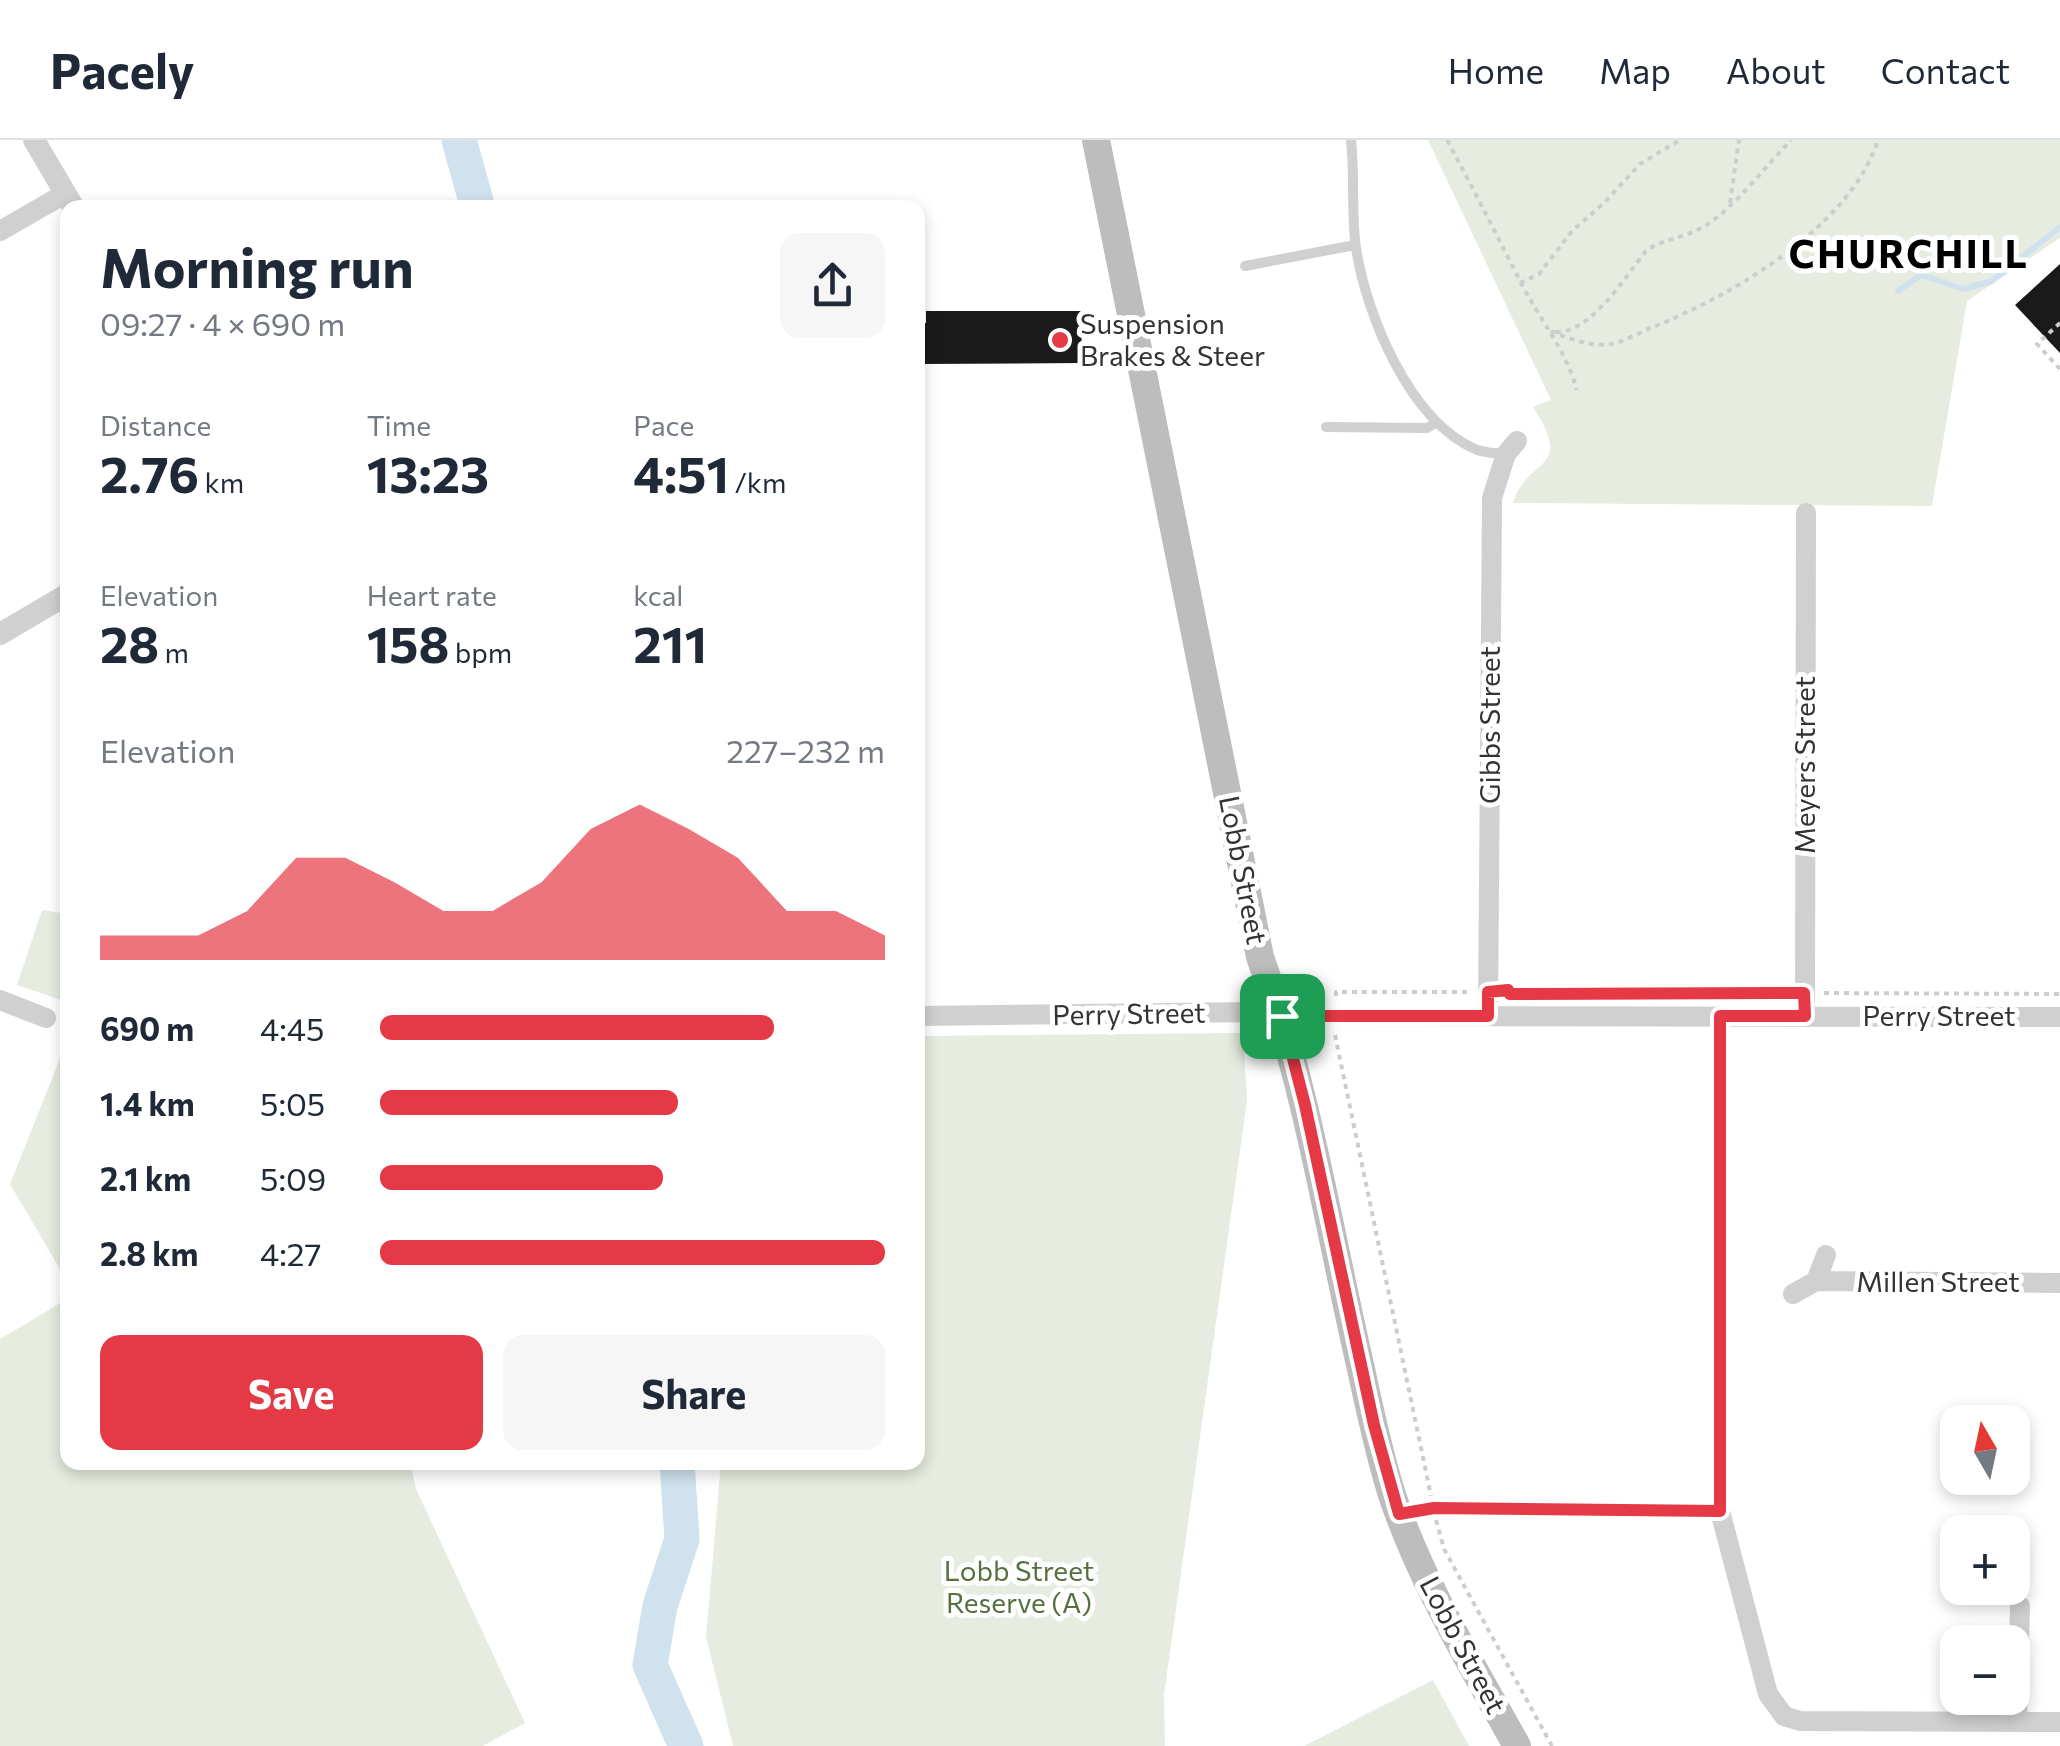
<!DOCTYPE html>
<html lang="en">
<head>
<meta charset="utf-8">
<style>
  :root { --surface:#fff; --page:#f6f6f7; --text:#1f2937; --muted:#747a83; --line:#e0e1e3; --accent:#e63946 }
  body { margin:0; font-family:Commissioner,sans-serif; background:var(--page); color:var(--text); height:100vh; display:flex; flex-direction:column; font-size:38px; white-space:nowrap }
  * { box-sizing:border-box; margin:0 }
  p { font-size:32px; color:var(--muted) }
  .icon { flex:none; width:55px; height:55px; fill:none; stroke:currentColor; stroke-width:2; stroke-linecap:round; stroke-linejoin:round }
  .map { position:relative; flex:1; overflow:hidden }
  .drawer { position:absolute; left:60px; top:60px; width:865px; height:1270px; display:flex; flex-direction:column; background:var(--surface); border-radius:20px; box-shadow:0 5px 15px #0003 }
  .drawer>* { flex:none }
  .needle { width:65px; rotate:351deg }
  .buttons { position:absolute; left:1940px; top:1265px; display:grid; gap:20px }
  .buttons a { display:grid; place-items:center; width:90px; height:90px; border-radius:20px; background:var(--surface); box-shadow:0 5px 15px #0003; font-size:50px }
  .pin { position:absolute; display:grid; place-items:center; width:85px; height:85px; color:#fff; margin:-42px; border-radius:20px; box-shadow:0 5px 15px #0006 }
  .round { display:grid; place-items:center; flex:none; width:105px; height:105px; border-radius:20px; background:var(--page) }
  .head { display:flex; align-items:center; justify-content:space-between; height:170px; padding:0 40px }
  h1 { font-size:55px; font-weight:700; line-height:75px }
  .figures { display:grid; grid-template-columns:repeat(3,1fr); gap:15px; height:170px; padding:10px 40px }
  .figures div { display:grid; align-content:center }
  .figures b { font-size:50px; font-weight:700 }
  .figures small { font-size:28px; font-weight:400 }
  .figures p { font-size:28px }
  .chart { height:280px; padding:20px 40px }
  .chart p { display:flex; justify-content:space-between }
  .chart svg { width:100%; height:180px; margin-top:10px; fill:var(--accent); opacity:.7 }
  .button { display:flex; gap:20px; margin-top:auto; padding:20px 40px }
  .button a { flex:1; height:115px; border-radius:20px; background:var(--accent); color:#fff; font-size:40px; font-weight:700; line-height:115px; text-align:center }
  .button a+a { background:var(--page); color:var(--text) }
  ul { padding:0 40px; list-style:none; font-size:32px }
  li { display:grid; grid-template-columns:160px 120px 1fr; align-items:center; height:75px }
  li i { height:25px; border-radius:12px; background:var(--accent) }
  header { display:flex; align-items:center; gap:60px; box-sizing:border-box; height:140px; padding:0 50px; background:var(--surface); border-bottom:2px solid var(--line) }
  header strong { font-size:48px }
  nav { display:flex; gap:55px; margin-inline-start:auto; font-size:35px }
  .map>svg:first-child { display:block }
  .green { fill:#e6ecdf }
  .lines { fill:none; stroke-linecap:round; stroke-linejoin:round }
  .stream { stroke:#cfe2ee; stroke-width:6 }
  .river { stroke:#cfe2ee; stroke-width:35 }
  .building { fill:#1a1a1a }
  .path { stroke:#cdcdcd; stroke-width:4; stroke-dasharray:5 5; stroke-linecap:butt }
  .service { stroke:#d0d0d0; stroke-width:10 }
  .minor { stroke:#d0d0d0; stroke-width:20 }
  .tertiary { stroke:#d0d0d0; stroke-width:22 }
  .secondary { stroke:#bdbdbd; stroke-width:28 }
  .route-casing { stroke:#fff; stroke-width:20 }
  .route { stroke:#e63946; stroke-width:12 }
  .poi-dot { fill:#e63946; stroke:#fff; stroke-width:4 }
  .labels { text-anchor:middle; stroke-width:10; stroke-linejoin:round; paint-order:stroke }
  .poi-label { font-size:28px; fill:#333; stroke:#fff; text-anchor:start }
  .street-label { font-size:28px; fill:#333; stroke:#fff }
  .park-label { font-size:28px; fill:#56703f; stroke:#fff }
  .district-label { font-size:38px; font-weight:bold; letter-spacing:2.5px; fill:#000; stroke:#fff }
</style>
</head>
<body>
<header>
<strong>Pacely</strong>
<nav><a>Home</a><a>Map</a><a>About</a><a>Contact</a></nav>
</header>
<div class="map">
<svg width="2060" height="1606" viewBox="0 0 2060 1606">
  <rect width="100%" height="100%" fill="#fff"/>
  <path class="green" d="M1428,0H2060V98L1967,161L1932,366L1513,363C1527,315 1576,333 1533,267L1551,260Z
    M42,770L67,774V862L17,845Z
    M1243,893L1247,960L1164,1555L1165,1606H733L706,1497L721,1323L918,1322V896Z
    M67,901L68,1141H67L10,1044Z
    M67,1159L68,1322L410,1323L416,1349L525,1583L483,1606H0V1199Z
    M1433,1540L1469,1606H1304Z"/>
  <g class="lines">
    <path class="stream" d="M1898,151L1921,135L1963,149L1992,141L2060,87"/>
    <path class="river" d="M459,0L478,68
      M677,1322L682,1399L660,1466L650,1525L686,1606"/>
  </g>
  <path class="building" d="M2060,124V213L2015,165Z
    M926,171H1081L1082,223L918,224V183H926Z"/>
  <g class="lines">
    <path class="path" d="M1447,0C1472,46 1495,92 1519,139C1538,177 1565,208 1577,250
      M1730,63L1739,0
      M1520,143L1539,134L1572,91L1604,63L1640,24L1680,0
      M2060,183L2037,204L2060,229
      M1551,191C1570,199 1590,207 1611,204C1624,202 1640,192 1653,187C1733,155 1851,86 1878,0
      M1556,192C1591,193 1625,137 1646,111C1663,98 1686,98 1705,86C1735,67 1766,26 1791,0
      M1506,851L1785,855
      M1824,853L2060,854
      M1336,856V852H1467
      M1335,895L1431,1356
      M1436,1380L1444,1409L1552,1606"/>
    <path class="service" d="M1351,0C1355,36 1351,73 1356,108C1366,174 1409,280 1475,309C1483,313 1495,313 1505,314
      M1245,126L1355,105
      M1326,287L1427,288L1437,282
      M1400,1374L1433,1368L1720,1371"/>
    <path class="minor" d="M0,91L66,53
      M0,860L46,878
      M1488,875L1492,358L1506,314L1517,301
      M918,876L1253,872L1282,876L2060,877
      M1720,876V1371L1768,1554L1784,1576L1800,1581L2060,1582
      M1805,876L1806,373
      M1816,1141L2060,1143
      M1793,1154L1816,1141L1826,1115
      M2017,1582L2020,1466"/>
    <path class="tertiary" d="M34,0L74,68
      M0,494L68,454"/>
    <path class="secondary" d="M1096,0L1260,817C1308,950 1329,1091 1361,1229C1370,1271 1379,1314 1392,1355C1421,1442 1472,1525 1517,1606"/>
  </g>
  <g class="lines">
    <defs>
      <path id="route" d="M1508,850L1510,854H1520L1804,853L1805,876H1720V1371L1434,1368L1399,1374L1374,1285L1305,965L1282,876H1488V852Z"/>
    </defs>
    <use href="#route" class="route-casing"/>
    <use href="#route" class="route"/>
  </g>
  <circle class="poi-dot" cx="1060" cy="200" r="10"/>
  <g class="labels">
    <g class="poi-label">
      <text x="1080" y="194">Suspension<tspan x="1080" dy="32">Brakes &amp; Steer</tspan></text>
    </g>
    <g class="street-label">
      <text transform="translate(1490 585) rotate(-90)" y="10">Gibbs Street</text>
      <text transform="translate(1805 625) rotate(-90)" y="10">Meyers Street</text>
      <text transform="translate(1243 730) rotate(79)" y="10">Lobb Street</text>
      <text transform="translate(1129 874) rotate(-1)" y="10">Perry Street</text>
      <text x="1939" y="886">Perry Street</text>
      <text x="1938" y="1152">Millen Street</text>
      <text transform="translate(1463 1505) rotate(62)" y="10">Lobb Street</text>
    </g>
    <g class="park-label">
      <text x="1019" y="1441">Lobb Street<tspan x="1019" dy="32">Reserve (A)</tspan></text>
    </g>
    <g class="district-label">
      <text x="1909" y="128">CHURCHILL</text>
    </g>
  </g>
</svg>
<div class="buttons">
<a><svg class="needle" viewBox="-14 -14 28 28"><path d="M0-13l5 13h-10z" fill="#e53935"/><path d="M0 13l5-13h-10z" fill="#747a83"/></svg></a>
<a>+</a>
<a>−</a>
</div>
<div class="pin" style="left:1282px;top:876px;background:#1e9e55"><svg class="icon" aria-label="arrive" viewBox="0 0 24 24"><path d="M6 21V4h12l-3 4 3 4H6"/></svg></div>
<section class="drawer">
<div class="head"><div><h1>Morning run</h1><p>09:27 · 4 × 690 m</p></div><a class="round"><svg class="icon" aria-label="share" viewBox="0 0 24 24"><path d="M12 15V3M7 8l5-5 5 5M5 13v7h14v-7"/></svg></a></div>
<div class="figures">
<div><p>Distance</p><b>2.76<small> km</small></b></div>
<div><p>Time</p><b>13:23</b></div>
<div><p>Pace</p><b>4:51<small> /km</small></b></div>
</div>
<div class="figures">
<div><p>Elevation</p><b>28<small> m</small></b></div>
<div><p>Heart rate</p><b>158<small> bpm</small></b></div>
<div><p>kcal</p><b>211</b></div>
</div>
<div class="chart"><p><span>Elevation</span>227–232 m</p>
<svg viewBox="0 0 160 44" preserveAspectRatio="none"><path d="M0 44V38L10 38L20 38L30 32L40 19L50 19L60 25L70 32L80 32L90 25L100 12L110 6L120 12L130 19L140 32L150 32L160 38V44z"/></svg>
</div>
<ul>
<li><b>690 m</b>4:45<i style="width:78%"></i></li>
<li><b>1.4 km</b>5:05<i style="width:59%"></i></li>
<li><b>2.1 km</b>5:09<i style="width:56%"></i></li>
<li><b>2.8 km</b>4:27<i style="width:100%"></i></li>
</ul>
<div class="button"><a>Save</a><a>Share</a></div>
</section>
</div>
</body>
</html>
